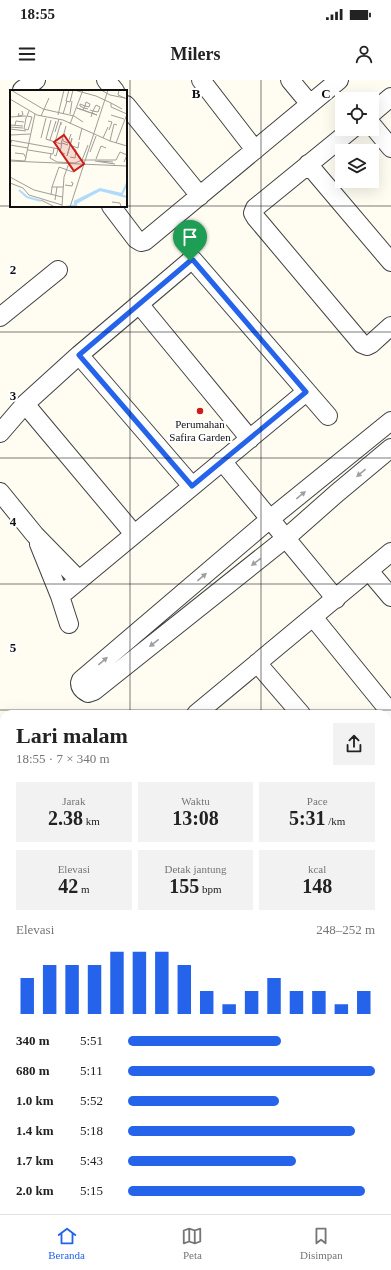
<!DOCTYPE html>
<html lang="id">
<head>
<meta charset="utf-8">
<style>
  :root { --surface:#fff; --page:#f2f2f2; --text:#222; --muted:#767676; --line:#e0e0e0; --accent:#2563eb }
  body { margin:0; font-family:Georgia,serif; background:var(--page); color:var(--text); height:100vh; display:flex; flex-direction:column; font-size:15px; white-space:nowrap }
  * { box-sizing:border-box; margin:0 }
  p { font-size:13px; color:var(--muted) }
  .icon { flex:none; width:22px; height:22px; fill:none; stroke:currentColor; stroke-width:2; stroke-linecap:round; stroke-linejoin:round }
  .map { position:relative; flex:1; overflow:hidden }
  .drawer { position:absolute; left:0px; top:630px; width:391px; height:504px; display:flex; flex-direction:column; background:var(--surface); border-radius:12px 12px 0 0; box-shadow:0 4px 16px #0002 }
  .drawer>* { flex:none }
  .tools { position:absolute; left:335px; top:12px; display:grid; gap:8px }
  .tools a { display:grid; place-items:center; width:44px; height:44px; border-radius:0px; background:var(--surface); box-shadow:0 4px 16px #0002; font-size:20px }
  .pin { position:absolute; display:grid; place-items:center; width:34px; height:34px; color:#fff; margin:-41px -17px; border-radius:50% 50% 50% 0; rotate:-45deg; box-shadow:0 0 4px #0007 }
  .pin .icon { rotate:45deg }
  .round { display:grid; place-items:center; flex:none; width:42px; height:42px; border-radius:0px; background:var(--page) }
  .summary { display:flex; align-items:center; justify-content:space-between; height:68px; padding:0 16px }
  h1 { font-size:22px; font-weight:700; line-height:30px }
  .metrics { display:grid; grid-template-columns:repeat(3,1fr); gap:6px; height:68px; padding:4px 16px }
  .metrics div { display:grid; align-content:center; border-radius:0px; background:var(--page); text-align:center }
  .metrics b { font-size:20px; font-weight:700 }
  .metrics small { font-size:11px; font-weight:400 }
  .metrics p { font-size:11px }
  .chart { height:112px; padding:8px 16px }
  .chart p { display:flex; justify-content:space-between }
  .chart svg { width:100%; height:72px; margin-top:4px; stroke:var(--accent); stroke-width:6 }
  ul { padding:0 16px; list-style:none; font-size:13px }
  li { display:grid; grid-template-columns:64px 48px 1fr; align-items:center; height:30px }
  li i { height:10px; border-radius:5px; background:var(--accent) }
  .status { display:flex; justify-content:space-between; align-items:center; height:28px; padding:0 20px; background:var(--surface); direction:ltr }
  .status svg { height:11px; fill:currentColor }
  header { display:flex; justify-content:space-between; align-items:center; height:52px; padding:0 16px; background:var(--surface); font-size:18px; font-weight:700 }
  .dock { display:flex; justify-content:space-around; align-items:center; height:56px; border-top:1px solid var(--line); background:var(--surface); font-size:11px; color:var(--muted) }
  .dock a { display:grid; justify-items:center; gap:2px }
  .dock .selected { color:var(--accent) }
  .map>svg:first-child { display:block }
  .farmland { fill:#f8f8cd }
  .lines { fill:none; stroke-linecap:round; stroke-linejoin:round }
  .minor-casing { stroke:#424242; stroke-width:20 }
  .highway-casing { stroke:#202020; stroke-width:24 }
  .minor { stroke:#fff; stroke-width:18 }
  .highway { stroke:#ffab4f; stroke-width:22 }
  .rail { stroke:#ce1c18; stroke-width:3 }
  .highway-bridge-casing { stroke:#202020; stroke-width:24; stroke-linecap:butt }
  .highway-bridge { stroke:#ffab4f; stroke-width:22 }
  .oneway { fill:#9f9f9f }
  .route-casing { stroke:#fff; stroke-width:8 }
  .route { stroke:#2563eb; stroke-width:5 }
  .grid { fill:none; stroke:#0f0f0f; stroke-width:1; stroke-opacity:0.55 }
  .poi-dot { fill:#ce1c18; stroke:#fff; stroke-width:1.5 }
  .labels { text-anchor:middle; stroke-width:4; stroke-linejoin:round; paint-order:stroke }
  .poi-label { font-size:11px; fill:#0f0f0f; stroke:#fff }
  .inset-river { fill:none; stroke:#b0dafc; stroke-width:2 }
  .inset-road { fill:none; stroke:#9f9e97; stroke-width:1 }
  .view { fill:#ce1c18; fill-opacity:0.15; stroke:#ce1c18; stroke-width:2 }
  .inset-edge { fill:none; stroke:#0f0f0f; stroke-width:2 }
  .grid-label { font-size:13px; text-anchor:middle; font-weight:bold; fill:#0f0f0f; stroke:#fff; stroke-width:4; stroke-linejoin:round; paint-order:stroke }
</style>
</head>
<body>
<div class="status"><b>18:55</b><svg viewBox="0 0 49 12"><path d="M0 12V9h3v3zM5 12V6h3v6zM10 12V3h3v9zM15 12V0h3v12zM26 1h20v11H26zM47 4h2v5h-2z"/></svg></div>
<header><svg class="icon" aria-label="menu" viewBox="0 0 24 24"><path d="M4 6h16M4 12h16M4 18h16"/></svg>Milers<svg class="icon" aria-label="person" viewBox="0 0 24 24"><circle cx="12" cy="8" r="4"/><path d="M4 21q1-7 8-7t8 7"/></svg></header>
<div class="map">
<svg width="391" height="1134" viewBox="0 0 391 1134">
  <rect width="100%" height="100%" fill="#fffdf1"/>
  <path class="farmland" d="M35,1130H329L324,1134H30Z"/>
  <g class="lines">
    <defs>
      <path id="minor" d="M106,0L115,11
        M201,0L255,70
        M290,0L310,24
        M22,10L36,0
        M126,25L200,116
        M372,33L391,17
        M372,45L391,68
        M352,49L255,128L253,133L256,138L362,264L367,266L371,264L391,246
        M308,84L391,182
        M111,126L136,159L141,162L145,161L339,0
        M139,224L250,359
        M0,237L58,190
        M79,275L192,406
        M25,324L134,454
        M391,341L270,439L81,600L80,603C80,608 84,611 88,613L94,611L286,458L337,413L391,368
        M0,353L25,324L79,275L190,181L193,180L328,336
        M222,381L336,519
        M0,412L35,455L79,500
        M39,464L60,516L69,544
        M369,491L391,517
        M60,516L306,312
        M313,537L391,633
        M257,583L301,634
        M196,634L391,472
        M387,658L391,654
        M387,714L391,715
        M0,814L4,817
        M0,834L4,830
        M0,881L4,884
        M387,900L391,895
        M387,979L391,980
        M0,988L4,977
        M0,1112L4,1109"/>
      <path id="highway" d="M387,1107L391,1104
        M352,1134L357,1130"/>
    </defs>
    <use href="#minor" class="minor-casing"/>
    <use href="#highway" class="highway-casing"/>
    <use href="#minor" class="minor"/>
    <use href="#highway" class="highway"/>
    <path class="rail" d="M0,841L4,844
      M387,1129L391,1132"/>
    <defs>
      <path id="highway-bridge" d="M383,1134L391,1128"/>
    </defs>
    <use href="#highway-bridge" class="highway-bridge-casing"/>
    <use href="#highway-bridge" class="highway-bridge"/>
  </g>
  <defs><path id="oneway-solid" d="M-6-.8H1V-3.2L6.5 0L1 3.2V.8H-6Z"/></defs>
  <g class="oneway">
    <use href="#oneway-solid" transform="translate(361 393) rotate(140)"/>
    <use href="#oneway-solid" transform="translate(301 415) rotate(-39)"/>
    <use href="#oneway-solid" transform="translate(256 482) rotate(142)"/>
    <use href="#oneway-solid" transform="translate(202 497) rotate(-40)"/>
    <use href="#oneway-solid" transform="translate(154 563) rotate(142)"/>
    <use href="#oneway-solid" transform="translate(103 581) rotate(-40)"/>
  </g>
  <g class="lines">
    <defs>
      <path id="route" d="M193,180L306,312L192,406L79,275L190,181Z"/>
    </defs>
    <use href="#route" class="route-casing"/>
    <use href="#route" class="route"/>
  </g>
  <path class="grid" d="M130,0V634M261,0V634M0,126H11M11,126H126M126,126H391M0,252H391M0,378H391M0,504H391M0,630H391M0,756H4M387,756H391M0,882H4M387,882H391M0,1008H4M387,1008H391M130,1130V1134M261,1130V1134"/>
  <circle class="poi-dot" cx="200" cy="331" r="4"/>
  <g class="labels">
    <g class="poi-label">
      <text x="200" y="348">Perumahan<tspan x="200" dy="13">Safira Garden</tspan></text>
    </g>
  </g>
  <g transform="translate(10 10)">
    <rect width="117" height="117" fill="#fffdf1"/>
    <path class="inset-river" d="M9,100L17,107L31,111M64,112L90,99L112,104L117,93M64,114L90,100L117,107M55,117L67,115"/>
    <path class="inset-road" d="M1,0L33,19M59,0L56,11L60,12L63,0M64,0L86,6L101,13V17L117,24M91,0L100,5L115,8M109,0L108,5L117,9M0,9L27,25L53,30L100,51L117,56M101,13L112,19M67,18L87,25L67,18M33,19L64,26L73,32M73,20L75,16L76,12L80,14L79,17L75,16L70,14V16L74,18L78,19M80,20L83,21L88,22L90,17L86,15L83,21L81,27M9,23L8,26L13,25L12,21M53,24L57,11M60,24L62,11M48,25L54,0M101,25L114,29M17,26L22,27L18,40L14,39L16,28L17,26L19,21M31,26L39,8M0,27L16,26M41,30L36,49L51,54L56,36M98,31L102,32L99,40M60,34L73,0M0,35L13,36M5,35L6,31L14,32M0,37L13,38M0,39L16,41M45,42L49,29M1,45L20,44M31,48L36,28M62,48L57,66L62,49M93,48L98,37M53,49V51L58,53L61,44M0,50L44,58L43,64L18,60M2,50L0,55L18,58M40,50L46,31M69,50L72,38M100,51L104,34L107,35M45,52L51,32V35M106,53L117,24M62,56L68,58L69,52M80,62L86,46M5,63L14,64L16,68M41,64L40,68L47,72L65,73L72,70H106L110,62L117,65L114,72M55,64L50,62L52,53L58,55M44,65L46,66L48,59L44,58M60,67L65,68L66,60L62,58M86,69L91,56L96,58M0,70L15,71L25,24M72,70L78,55M0,71L117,76M85,71L105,74M88,71L103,72M0,87L24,100L52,107M0,93L13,98L19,105L52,115M55,95L62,96L63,93L61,92M42,97L49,77L63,82M41,105L42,97H53M31,110L45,117M45,110L47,97M102,112L110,113L111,117M52,116L54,87L59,73M60,117L98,0"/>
    <path class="view" d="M54,45L74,74L64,81L44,52Z"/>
    <rect width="117" height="117" class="inset-edge"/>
  </g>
  <g class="grid-label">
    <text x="196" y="18">B</text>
    <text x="326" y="18">C</text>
    <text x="13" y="194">2</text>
    <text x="13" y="320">3</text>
    <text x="13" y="446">4</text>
    <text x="13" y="572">5</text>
  </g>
</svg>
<div class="tools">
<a><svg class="icon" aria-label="locate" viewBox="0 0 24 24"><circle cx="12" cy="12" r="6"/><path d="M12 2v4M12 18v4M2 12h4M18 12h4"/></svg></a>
<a><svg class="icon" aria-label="layers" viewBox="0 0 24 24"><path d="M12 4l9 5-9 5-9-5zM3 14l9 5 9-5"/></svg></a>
</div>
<div class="pin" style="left:190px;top:181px;background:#1e9e55"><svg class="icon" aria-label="arrive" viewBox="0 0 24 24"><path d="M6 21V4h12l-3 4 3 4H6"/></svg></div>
<section class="drawer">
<div class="summary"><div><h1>Lari malam</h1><p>18:55 · 7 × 340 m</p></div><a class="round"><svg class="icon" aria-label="share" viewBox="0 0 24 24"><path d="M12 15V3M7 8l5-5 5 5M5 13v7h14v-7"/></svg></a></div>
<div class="metrics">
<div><p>Jarak</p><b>2.38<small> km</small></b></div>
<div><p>Waktu</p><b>13:08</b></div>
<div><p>Pace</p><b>5:31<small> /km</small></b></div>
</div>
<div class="metrics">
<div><p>Elevasi</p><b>42<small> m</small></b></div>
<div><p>Detak jantung</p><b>155<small> bpm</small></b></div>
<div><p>kcal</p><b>148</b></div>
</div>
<div class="chart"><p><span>Elevasi</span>248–252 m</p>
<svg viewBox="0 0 160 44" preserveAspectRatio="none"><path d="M5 44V22M15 44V14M25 44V14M35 44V14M45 44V6M55 44V6M65 44V6M75 44V14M85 44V30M95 44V38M105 44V30M115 44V22M125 44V30M135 44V30M145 44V38M155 44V30"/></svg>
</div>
<ul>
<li><b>340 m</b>5:51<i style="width:62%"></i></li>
<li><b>680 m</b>5:11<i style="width:100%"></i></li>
<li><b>1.0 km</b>5:52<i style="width:61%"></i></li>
<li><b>1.4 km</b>5:18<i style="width:92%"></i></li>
<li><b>1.7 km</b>5:43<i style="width:68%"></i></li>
<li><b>2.0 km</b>5:15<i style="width:96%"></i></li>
</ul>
</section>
</div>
<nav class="dock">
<a class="selected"><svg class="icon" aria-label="home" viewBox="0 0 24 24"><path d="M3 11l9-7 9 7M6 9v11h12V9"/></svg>Beranda</a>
<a><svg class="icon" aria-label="map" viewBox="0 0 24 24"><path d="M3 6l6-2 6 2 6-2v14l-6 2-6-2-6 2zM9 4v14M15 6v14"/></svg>Peta</a>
<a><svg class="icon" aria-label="saved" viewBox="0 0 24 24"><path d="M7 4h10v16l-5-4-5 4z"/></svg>Disimpan</a>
</nav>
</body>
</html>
